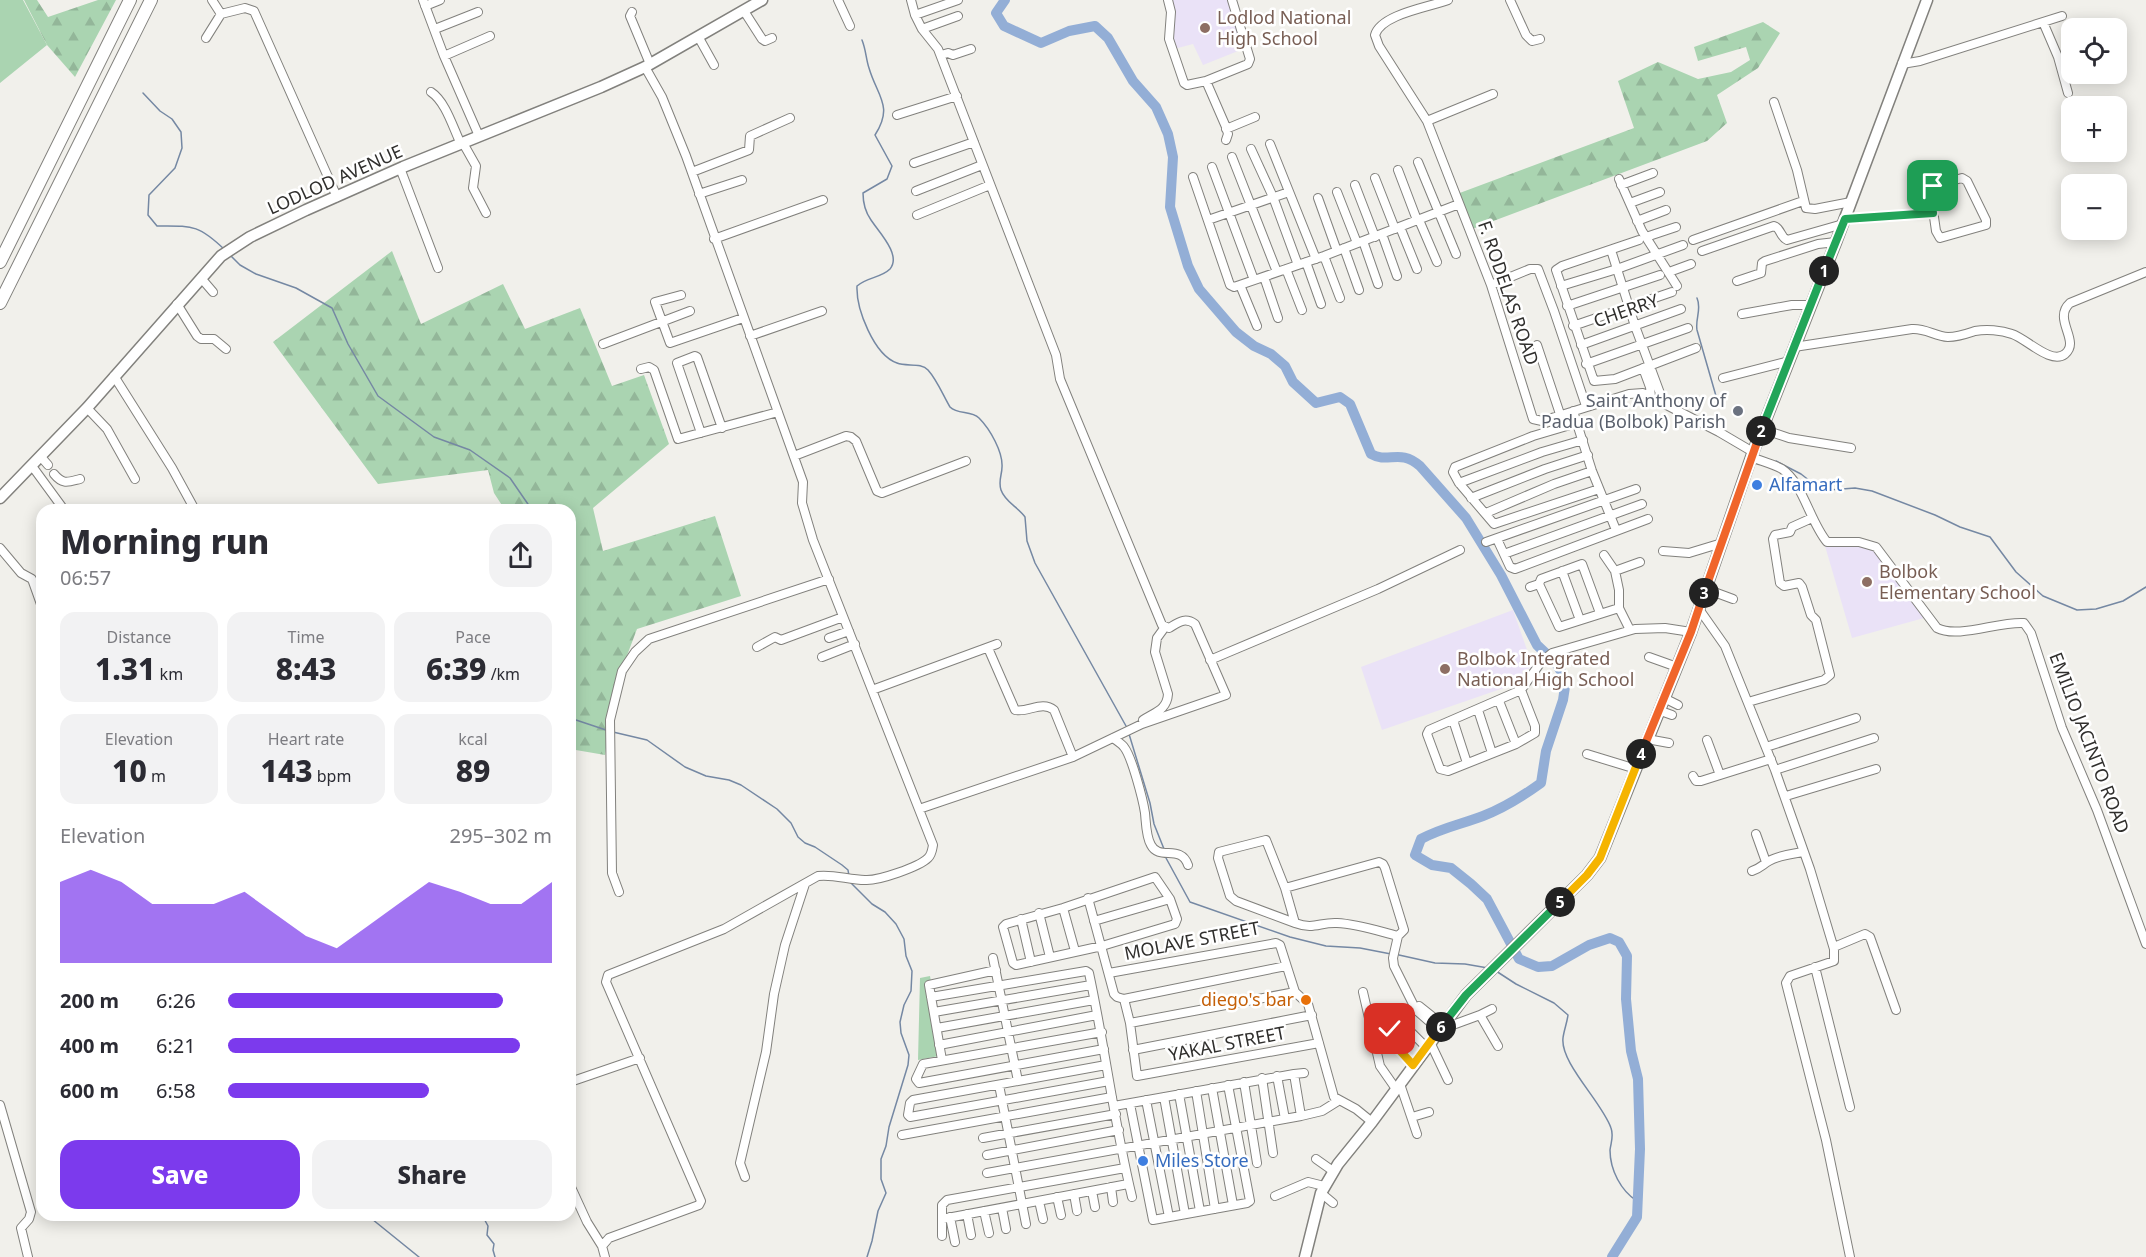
<!DOCTYPE html>
<html lang="en">
<head>
<meta charset="utf-8">
<style>
  :root { --surface:#fff; --page:#f2f2f3; --text:#2b2b33; --muted:#7c7c81; --accent:#7c3aed }
  body { margin:0; font-family:"Noto Sans",sans-serif; background:var(--page); color:var(--text); height:100vh; display:flex; flex-direction:column; font-size:22px; white-space:nowrap }
  * { box-sizing:border-box; margin:0 }
  p { font-size:20px; color:var(--muted) }
  .icon { flex:none; width:33px; height:33px; fill:none; stroke:currentColor; stroke-width:2; stroke-linecap:round; stroke-linejoin:round }
  .map { position:relative; flex:1; overflow:hidden }
  .side { position:absolute; left:36px; top:504px; width:540px; height:717px; display:flex; flex-direction:column; background:var(--surface); border-radius:18px; box-shadow:0 3px 15px #0003 }
  .side>* { flex:none }
  .fabs { position:absolute; left:2061px; top:18px; display:grid; gap:12px }
  .fabs a { display:grid; place-items:center; width:66px; height:66px; border-radius:12px; background:var(--surface); box-shadow:0 3px 15px #0003; font-size:30px }
  .pin { position:absolute; display:grid; place-items:center; width:51px; height:51px; color:#fff; margin:-26px; border-radius:12px; box-shadow:0 3px 9px #0006 }
  .km { position:absolute; width:30px; height:30px; margin:-15px; border-radius:50%; background:#222; color:#fff; font-size:16px; line-height:30px; text-align:center }
  .round { display:grid; place-items:center; flex:none; width:63px; height:63px; border-radius:18px; background:var(--page) }
  .overview { display:flex; align-items:center; justify-content:space-between; height:102px; padding:0 24px }
  h1 { font-size:33px; font-weight:800; line-height:45px }
  .figures { display:grid; grid-template-columns:repeat(3,1fr); gap:9px; height:102px; padding:6px 24px }
  .figures div { display:grid; align-content:center; border-radius:15px; background:var(--page); text-align:center }
  .figures b { font-size:30px; font-weight:800 }
  .figures small { font-size:16px; font-weight:400 }
  .figures p { font-size:16px }
  .chart { height:168px; padding:12px 24px }
  .chart p { display:flex; justify-content:space-between }
  .chart svg { width:100%; height:108px; margin-top:6px; fill:var(--accent); opacity:.7 }
  .button { display:flex; gap:12px; margin-top:auto; padding:12px 24px }
  .button a { flex:1; height:69px; border-radius:18px; background:var(--accent); color:#fff; font-size:24px; font-weight:800; line-height:69px; text-align:center }
  .button a+a { background:var(--page); color:var(--text) }
  ul { padding:0 24px; list-style:none; font-size:20px }
  li { display:grid; grid-template-columns:96px 72px 1fr; align-items:center; height:45px }
  li i { height:15px; border-radius:8px; background:var(--accent) }
  .map>svg:first-child { display:block }
  .education { fill:#eae2f7 }
  .green { fill:#aad4b1 }
  .forest { fill:url(#forest-firs) }
  .lines { fill:none; stroke-linecap:round; stroke-linejoin:round }
  .stream { stroke:#7588a3; stroke-width:1.5 }
  .river { stroke:#93aed6; stroke-width:10 }
  .minor-casing { stroke:#82817d; stroke-width:10 }
  .major-casing { stroke:#82817d; stroke-width:13 }
  .highway-casing { stroke:#82817d; stroke-width:14 }
  .minor { stroke:#fff; stroke-width:8 }
  .major { stroke:#fff; stroke-width:10 }
  .highway { stroke:#fff; stroke-width:12 }
  .split-1-casing { stroke:#fff; stroke-width:12 }
  .split-2-casing { stroke:#fff; stroke-width:12 }
  .split-3-casing { stroke:#fff; stroke-width:12 }
  .split-4-casing { stroke:#fff; stroke-width:12 }
  .split-5-casing { stroke:#fff; stroke-width:12 }
  .split-6-casing { stroke:#fff; stroke-width:12 }
  .split-7-casing { stroke:#fff; stroke-width:12 }
  .split-1 { stroke:#22a559; stroke-width:8 }
  .split-2 { stroke:#22a559; stroke-width:8 }
  .split-3 { stroke:#f0652b; stroke-width:8 }
  .split-4 { stroke:#f0652b; stroke-width:8 }
  .split-5 { stroke:#f5b400; stroke-width:8 }
  .split-6 { stroke:#22a559; stroke-width:8 }
  .split-7 { stroke:#f5b400; stroke-width:8 }
  .education-dot { fill:#8d6e63; stroke:#fff; stroke-width:2 }
  .worship-dot { fill:#6b7280; stroke:#fff; stroke-width:2 }
  .shop-dot { fill:#3f7fe0; stroke:#fff; stroke-width:2 }
  .food-dot { fill:#e8710a; stroke:#fff; stroke-width:2 }
  .labels { text-anchor:middle; stroke-width:5; stroke-linejoin:round; paint-order:stroke }
  .education-label { font-size:18px; fill:#785e54; stroke:#fff; text-anchor:start }
  .street-label { font-size:18px; fill:#302f2d; stroke:#fff }
  .worship-label { font-size:18px; fill:#5b616d; stroke:#fff; text-anchor:end }
  .shop-label { font-size:18px; fill:#366cbe; stroke:#fff; text-anchor:start }
  .food-label { font-size:18px; fill:#c56008; stroke:#fff; text-anchor:end }
</style>
</head>
<body>
<div class="map">
<svg width="2146" height="1257" viewBox="0 0 2146 1257">
  <defs>
    <pattern id="forest-firs" width="22" height="20" patternUnits="userSpaceOnUse" patternTransform="scale(1.5)"><rect width="22" height="20" fill="#aad4b1"/><path d="M5 1l3.5 6h-7zM16 11l3.5 6h-7z" fill="#93b699"/></pattern>
  </defs>
  <rect width="100%" height="100%" fill="#f1f0eb"/>
  <path class="education" d="M1170,0H1231L1243,49L1203,65L1193,44L1174,49Z
    M1825,546L1873,547L1924,618L1852,638Z
    M1513,610L1533,667L1522,671L1524,681L1382,730L1361,667Z"/>
  <path class="green" d="M0,0H23L47,45L0,83Z
    M930,976L944,1055L918,1060L920,978Z"/>
  <path class="forest" d="M24,0H37L48,17L98,0H116L75,77L47,45Z
    M1763,22L1780,33L1758,68L1717,95L1727,123L1707,141L1472,229L1457,194L1634,128L1618,81L1658,62L1698,79L1731,72L1750,60L1746,47L1698,61L1694,47Z
    M392,251L421,324L503,284L525,329L580,308L612,386L644,375L669,444L593,508L603,551L715,516L741,596L637,629L614,690L605,755L570,749V510H505L494,493L488,470L378,484L273,342Z"/>
  <g class="lines">
    <path class="stream" d="M862,40C866,50 866,59 869,68C877,96 894,106 875,135L892,166L887,179L863,193C863,202 866,213 871,220C878,231 902,255 890,269C881,278 867,277 857,286C856,309 874,355 897,363C906,367 921,362 928,370C937,380 943,395 950,407C958,415 971,410 979,418C990,429 1003,452 1002,467C1002,475 998,481 1001,490C1005,502 1018,507 1025,517L1027,541L1035,563L1126,726
      M143,93L160,111L172,119L181,132L182,148L175,168L149,195L148,215L157,226C192,226 198,224 225,250
      M230,255L240,265L256,274L296,288L332,308L348,344L378,396L434,437L470,450L510,478L532,510
      M1697,298C1702,309 1695,319 1697,330L1716,396
      M1776,461L1801,474L1819,488L1829,490L1855,488L1872,491L1935,515L1960,527L1990,537L2016,572L2043,596L2077,610L2096,609L2123,601L2146,587
      M570,718L606,730
      M613,732L647,740L685,767L706,776L729,780L741,785L777,809L791,823L798,837L805,843L815,847L842,865L848,870L849,876
      M1129,734L1150,803L1154,824L1164,849
      M1166,858L1190,902L1290,937L1326,946L1360,948L1391,954
      M851,883L872,904L885,912L896,924L904,939L906,956L912,971L911,991L904,1005L900,1022L901,1033L909,1055L908,1065L889,1127L886,1146L881,1159V1179L886,1193L878,1211L872,1241L867,1257
      M1399,955L1435,963L1465,964L1488,968
      M1496,971L1516,984L1554,1003L1568,1015C1567,1023 1564,1030 1563,1038C1560,1063 1602,1102 1611,1128C1614,1136 1611,1142 1610,1150C1610,1170 1621,1191 1637,1201
      M367,1215L419,1257
      M482,1215L488,1226L487,1235L494,1244L493,1250L495,1257"/>
    <path class="river" d="M1005,0L996,13L1004,26L1041,43L1069,31L1095,26L1108,38L1133,81L1156,107L1168,134L1173,157L1170,207L1188,266L1199,289L1236,332L1254,346L1271,354L1285,366L1293,382L1316,403L1340,397L1350,404L1371,454C1388,464 1400,448 1420,466L1466,518L1501,575L1537,645L1556,663L1566,680L1563,700L1546,751L1541,783C1523,796 1504,808 1483,816C1462,824 1441,828 1421,839L1415,855L1432,865L1451,868L1471,884L1487,899L1519,959L1538,967L1552,966L1589,945L1610,938L1619,942L1627,956L1626,999L1631,1051L1638,1079L1640,1149L1637,1217L1612,1257"/>
    <defs>
      <path id="minor" d="M212,0L221,14L245,8L254,11L337,197
        M423,0L444,56L479,136
        M838,0L850,26
        M911,0L915,15L922,29L938,49L1056,355L1060,379L1162,625L1169,628C1179,622 1185,617 1195,624L1226,695L1142,724L1073,757L919,809
        M1168,0L1171,12L1169,39L1184,83L1187,85L1206,81L1248,64L1250,59L1232,0
        M1448,0C1430,7 1381,14 1375,35L1379,46L1427,121L1491,285L1533,419L1542,421L1629,394L1643,393L1719,432L1753,452
        M1510,0L1526,35L1532,41L1540,39
        M425,6L440,0
        M744,11L762,39L765,41L772,38
        M632,12L630,16L650,64
        M915,15L958,0
        M2043,22L2058,57L2068,93
        M435,29L478,12
        M922,29L958,16
        M206,38L221,14
        M699,38L714,65
        M941,55L948,53L953,55L971,49
        M444,56L490,36
        M1902,64L1920,61L2062,16
        M1206,81L1226,127L1228,134L1226,140
        M431,92C446,102 453,128 461,144
        M1774,102L1797,170L1806,208L1815,209L1851,202
        M897,115L957,96
        M1427,121L1493,94
        M1226,129L1255,117
        M463,143L476,166L473,188L486,213
        M1270,144L1316,259
        M1251,149L1273,197L1298,265
        M1232,157L1277,272
        M1418,162L1456,254
        M914,163L974,142
        M1212,167L1254,280
        M400,168L438,268
        M1398,170L1417,220
        M692,172L749,150L750,136L790,118
        M1193,177L1230,285L1234,287L1324,256L1459,204
        M1375,178L1395,229
        M1962,178L1967,181L1986,220V225L1940,238L1936,231L1930,189L1933,186Z
        M1619,179L1642,231L1677,286
        M1355,185L1375,237
        M1621,185L1653,173
        M916,191L982,165
        M1337,192L1357,243
        M699,194L742,180
        M1318,198L1337,251
        M1630,203L1660,192
        M917,215L990,185
        M1845,219L1933,213
        M1208,220L1289,192
        M1419,220L1437,262
        M1637,221L1666,210
        M1400,227L1417,269
        M1382,234L1397,276
        M1646,237L1676,227
        M714,239L823,200
        M1639,240L1562,266L1556,270L1594,381L1615,379L1696,348
        M1693,240L1803,201
        M1363,241L1378,284
        M1344,248L1359,290
        M1611,250L1635,326L1664,404
        M1702,251L1774,226C1781,228 1780,237 1787,240L1843,224
        M1324,256L1340,298
        M1306,262L1321,304
        M1286,269L1302,310
        M1669,272L1691,264
        M1264,277L1278,318
        M201,278L213,292
        M1737,281L1761,273L1762,263L1765,261L1818,244L1836,242
        M1240,285L1257,326
        M1491,285L1530,269H1538L1554,311L1586,406
        M1561,286L1617,269L1683,245
        M681,295L655,302L670,343L743,318
        M177,304L197,336L201,339H214L226,349
        M1567,306L1660,275
        M1742,314L1792,305H1810
        M1573,326L1672,292
        M750,336L822,311
        M603,344L690,311
        M1537,345L1560,414
        M1581,345L1681,309
        M1794,347L1912,329C1925,328 1935,336 1948,337C1958,337 1966,334 1975,331C1986,329 2001,330 2012,334C2027,339 2051,365 2065,354C2081,341 2052,319 2070,303L2146,272
        M1586,364L1688,328
        M1643,368L1650,387L1651,397
        M641,369L649,367L654,370L678,439L778,412
        M114,376L172,468L195,510
        M1723,378L1789,361
        M87,408L107,429L135,479
        M1573,411L1592,471L1616,530
        M1577,423L1533,436L1455,467L1453,472L1459,483L1494,524L1599,489
        M1762,429L1789,438L1851,448
        M701,433L677,363L695,356L697,357L722,428
        M794,456L846,436L851,437L856,441L877,491L882,493L966,461
        M41,457L48,465
        M1751,457C1761,461 1773,464 1782,469C1803,483 1810,522 1827,542H1859L1876,547L1937,628C1958,639 1999,621 2024,623L2031,633L2062,728L2097,810L2146,944
        M32,466L62,507
        M54,474C63,485 68,482 80,479
        M1459,483L1542,452L1583,440
        M1471,498L1545,469L1588,455
        M1486,513L1554,484L1592,471
        M1497,539L1510,567L1515,569L1648,519
        M1486,542L1636,489
        M0,548L21,573L32,579L42,607
        M1663,551L1689,553L1722,543
        M1504,554L1642,504
        M1604,555L1615,571L1619,590V608L1630,630
        M1562,571L1580,620
        M1615,571L1640,562
        M1539,584L1559,627L1619,608
        M1530,587L1539,584L1541,579L1582,564L1600,613
        M1706,589L1733,599
        M1699,609L1725,646L1775,770L1810,869L1834,949V961L1790,976L1786,983L1826,1140L1850,1257
        M829,638L849,631
        M757,647L775,637L781,640L843,617
        M988,648L1015,710C1028,713 1042,700 1054,710L1073,757
        M822,657L855,644
        M1649,657L1677,667
        M1210,660L1378,589L1460,550
        M872,690L997,644
        M1521,690L1535,726V733L1516,744L1448,771L1440,769L1427,734L1429,730L1521,690L1541,662L1552,653L1635,629L1665,628L1691,632
        M1664,698L1678,705
        M1499,701L1516,744
        M1748,702L1824,680L1830,675L1816,620L1811,615L1802,587L1799,583L1784,586L1780,583L1773,539L1775,535L1790,532L1792,527L1812,518
        M1478,710L1492,753
        M1658,710L1672,715
        M1143,720C1155,712 1167,710 1168,694L1155,652L1157,638L1165,627
        M1453,720L1467,763
        M1113,738C1117,741 1121,743 1124,747C1132,757 1143,800 1145,813C1146,823 1146,837 1151,845C1159,861 1181,844 1188,865
        M1647,739L1669,743
        M1707,740L1720,775
        M1766,747L1856,718
        M1587,754L1636,769
        M1775,770L1874,738
        M1693,776L1696,781H1701L1771,759
        M1786,796L1876,769
        M1756,834L1766,862
        M1752,871C1761,868 1762,865 1769,861C1779,855 1793,854 1803,852
        M1155,877L1170,899L1177,919L1175,924L1102,946L1016,965L1013,963L1003,927L1006,924L1063,908Z
        M1285,888L1379,862L1383,864L1385,868L1404,930L1398,936C1378,931 1358,924 1337,923C1320,922 1314,930 1295,923L1236,901L1230,896L1218,858L1219,852L1266,840L1285,888L1295,923
        M619,892L612,873L610,720L622,671L635,652L649,639L829,579
        M1088,898L1114,994L1117,997L1124,999L1286,966
        M1063,908L1075,951
        M1039,913L1050,957
        M1021,919L1031,962
        M1094,921L1170,899
        M1398,936L1393,958L1394,966L1416,1010L1439,1030L1480,1015L1498,1046
        M1834,947L1865,934L1870,937L1896,1010
        M993,958L1018,1081
        M1815,967L1850,1107
        M1109,973L1276,943L1280,945L1295,992L1308,1004L1334,1097L1356,1109L1372,1122
        M1363,992L1380,1066L1396,1089
        M931,997L1086,971L1089,973C1105,1047 1114,1123 1132,1197
        M1124,999L1130,1023L1137,1076L1319,1043
        M1419,1006L1443,1025
        M934,1012L1091,985
        M1480,1015L1492,1009
        M1404,1019L1406,1027L1426,1047
        M1130,1023L1295,992
        M937,1028L1094,1000
        M1390,1029L1398,1035L1395,1045L1413,1066
        M1102,1032L923,1064L916,1079L919,1083L1104,1049
        M1430,1042L1448,1080
        M939,1045L1097,1015
        M1133,1050L1312,1015
        M942,1060L929,985L996,970
        M1106,1065L913,1100L910,1103L908,1115L910,1117L1109,1081
        M1294,1074L1304,1073
        M1277,1076L1285,1119
        M1262,1078L1273,1153
        M570,1082L640,1058
        M1244,1082L1257,1163
        M1400,1084L1417,1134
        M999,1085L1026,1224
        M1212,1088L1233,1205
        M1196,1091L1215,1209
        M1179,1094L1200,1211
        M1164,1097L1185,1214
        M1146,1100L1169,1217
        M1130,1104L1153,1220L1247,1203L1250,1201L1228,1085
        M0,1105L31,1212L29,1219L21,1228L28,1257
        M1114,1106L1294,1074L1301,1116
        M1412,1117L1429,1112
        M902,1135L1112,1097
        M983,1138L1116,1114
        M987,1155L1119,1130
        M1316,1159L1333,1171
        M987,1173L1301,1116L1322,1111L1338,1101
        M745,1177L740,1163L766,1052L774,994L785,945L805,884
        M570,1185L587,1222L602,1246L605,1257
        M1111,1187L1113,1202
        M1092,1191L1095,1207
        M1321,1193L1333,1203
        M1074,1194L1077,1211
        M1275,1196L1308,1182L1324,1186
        M1057,1197L1061,1215
        M1039,1201L1043,1219
        M1002,1208L1006,1229
        M984,1211L989,1233
        M967,1214L971,1235
        M416,1215H424
        M950,1217L955,1242
        M942,1219L1128,1184
        M942,1236V1205L947,1200L1125,1168
        M602,1246L609,1238L699,1205L701,1201L606,982L608,975L724,929L818,876C834,874 849,880 865,880C878,881 919,867 928,858C932,854 932,850 933,845L813,540L802,503L803,482L686,156L662,97L645,67"/>
      <path id="major" d="M0,498L87,408L221,256L250,237L306,210L403,167L601,87L645,67L762,0
        M1305,1257L1321,1193L1338,1164L1372,1122L1466,995L1587,875L1600,858L1691,632L1753,452L1836,242L1927,0"/>
      <path id="highway" d="M0,262L130,0
        M0,303L151,0"/>
    </defs>
    <use href="#minor" class="minor-casing"/>
    <use href="#major" class="major-casing"/>
    <use href="#highway" class="highway-casing"/>
    <use href="#minor" class="minor"/>
    <use href="#major" class="major"/>
    <use href="#highway" class="highway"/>
  </g>
  <g class="lines">
    <defs>
      <path id="split-1" d="M1824,271L1845,219L1933,213L1929,189L1933,186"/>
      <path id="split-2" d="M1761,431L1824,271"/>
      <path id="split-3" d="M1704,593L1761,431"/>
      <path id="split-4" d="M1641,754L1691,632L1704,593"/>
      <path id="split-5" d="M1560,902L1587,875L1600,858L1641,754"/>
      <path id="split-6" d="M1441,1027L1466,995L1560,902"/>
      <path id="split-7" d="M1390,1029L1398,1035L1395,1045L1413,1065L1441,1027"/>
    </defs>
    <use href="#split-1" class="split-1-casing"/>
    <use href="#split-2" class="split-2-casing"/>
    <use href="#split-3" class="split-3-casing"/>
    <use href="#split-4" class="split-4-casing"/>
    <use href="#split-5" class="split-5-casing"/>
    <use href="#split-6" class="split-6-casing"/>
    <use href="#split-7" class="split-7-casing"/>
    <use href="#split-1" class="split-1"/>
    <use href="#split-2" class="split-2"/>
    <use href="#split-3" class="split-3"/>
    <use href="#split-4" class="split-4"/>
    <use href="#split-5" class="split-5"/>
    <use href="#split-6" class="split-6"/>
    <use href="#split-7" class="split-7"/>
  </g>
  <g class="education-dot">
    <circle cx="1205" cy="28" r="6"/>
    <circle cx="1867" cy="582" r="6"/>
    <circle cx="1445" cy="669" r="6"/>
  </g>
  <circle class="worship-dot" cx="1738" cy="411" r="6"/>
  <g class="shop-dot">
    <circle cx="1757" cy="485" r="6"/>
    <circle cx="1143" cy="1161" r="6"/>
  </g>
  <circle class="food-dot" cx="1306" cy="1000" r="6"/>
  <g class="labels">
    <g class="education-label">
      <text x="1217" y="24">Lodlod National<tspan x="1217" dy="21">High School</tspan></text>
      <text x="1879" y="578">Bolbok<tspan x="1879" dy="21">Elementary School</tspan></text>
      <text x="1457" y="665">Bolbok Integrated<tspan x="1457" dy="21">National High School</tspan></text>
    </g>
    <g class="street-label">
      <text transform="translate(335 180) rotate(-24)" y="6">LODLOD AVENUE</text>
      <text transform="translate(1508 293) rotate(71)" y="6">F. RODELAS ROAD</text>
      <text transform="translate(1626 311) rotate(-19)" y="6">CHERRY</text>
      <text transform="translate(2089 743) rotate(69)" y="6">EMILIO JACINTO ROAD</text>
      <text transform="translate(1192 941) rotate(-11)" y="6">MOLAVE STREET</text>
      <text transform="translate(1227 1044) rotate(-11)" y="6">YAKAL STREET</text>
    </g>
    <g class="worship-label">
      <text x="1726" y="407">Saint Anthony of<tspan x="1726" dy="21">Padua (Bolbok) Parish</tspan></text>
    </g>
    <g class="shop-label">
      <text x="1769" y="491">Alfamart</text>
      <text x="1155" y="1167">Miles Store</text>
    </g>
    <g class="food-label">
      <text x="1294" y="1006">diego's bar</text>
    </g>
  </g>
</svg>
<div class="fabs">
<a><svg class="icon" aria-label="locate" viewBox="0 0 24 24"><circle cx="12" cy="12" r="6"/><path d="M12 2v4M12 18v4M2 12h4M18 12h4"/></svg></a>
<a>+</a>
<a>−</a>
</div>
<div class="pin" style="left:1933px;top:186px;background:#1e9e55"><svg class="icon" aria-label="arrive" viewBox="0 0 24 24"><path d="M6 21V4h12l-3 4 3 4H6"/></svg></div>
<div class="pin" style="left:1390px;top:1029px;background:#d93025"><svg class="icon" aria-label="check" viewBox="0 0 24 24"><path d="M5 12l5 5 9-10"/></svg></div>
<b class="km" style="left:1824px;top:271px">1</b>
<b class="km" style="left:1761px;top:431px">2</b>
<b class="km" style="left:1704px;top:593px">3</b>
<b class="km" style="left:1641px;top:754px">4</b>
<b class="km" style="left:1560px;top:902px">5</b>
<b class="km" style="left:1441px;top:1027px">6</b>
<section class="side">
<div class="overview"><div><h1>Morning run</h1><p>06:57</p></div><a class="round"><svg class="icon" aria-label="share" viewBox="0 0 24 24"><path d="M12 15V3M7 8l5-5 5 5M5 13v7h14v-7"/></svg></a></div>
<div class="figures">
<div><p>Distance</p><b>1.31<small> km</small></b></div>
<div><p>Time</p><b>8:43</b></div>
<div><p>Pace</p><b>6:39<small> /km</small></b></div>
</div>
<div class="figures">
<div><p>Elevation</p><b>10<small> m</small></b></div>
<div><p>Heart rate</p><b>143<small> bpm</small></b></div>
<div><p>kcal</p><b>89</b></div>
</div>
<div class="chart"><p><span>Elevation</span>295–302 m</p>
<svg viewBox="0 0 160 44" preserveAspectRatio="none"><path d="M0 44V11L10 6L20 11L30 20L40 20L50 20L60 15L70 24L80 33L90 38L100 29L110 20L120 11L130 15L140 20L150 20L160 11V44z"/></svg>
</div>
<ul>
<li><b>200 m</b>6:26<i style="width:85%"></i></li>
<li><b>400 m</b>6:21<i style="width:90%"></i></li>
<li><b>600 m</b>6:58<i style="width:62%"></i></li>
</ul>
<div class="button"><a>Save</a><a>Share</a></div>
</section>
</div>
</body>
</html>
